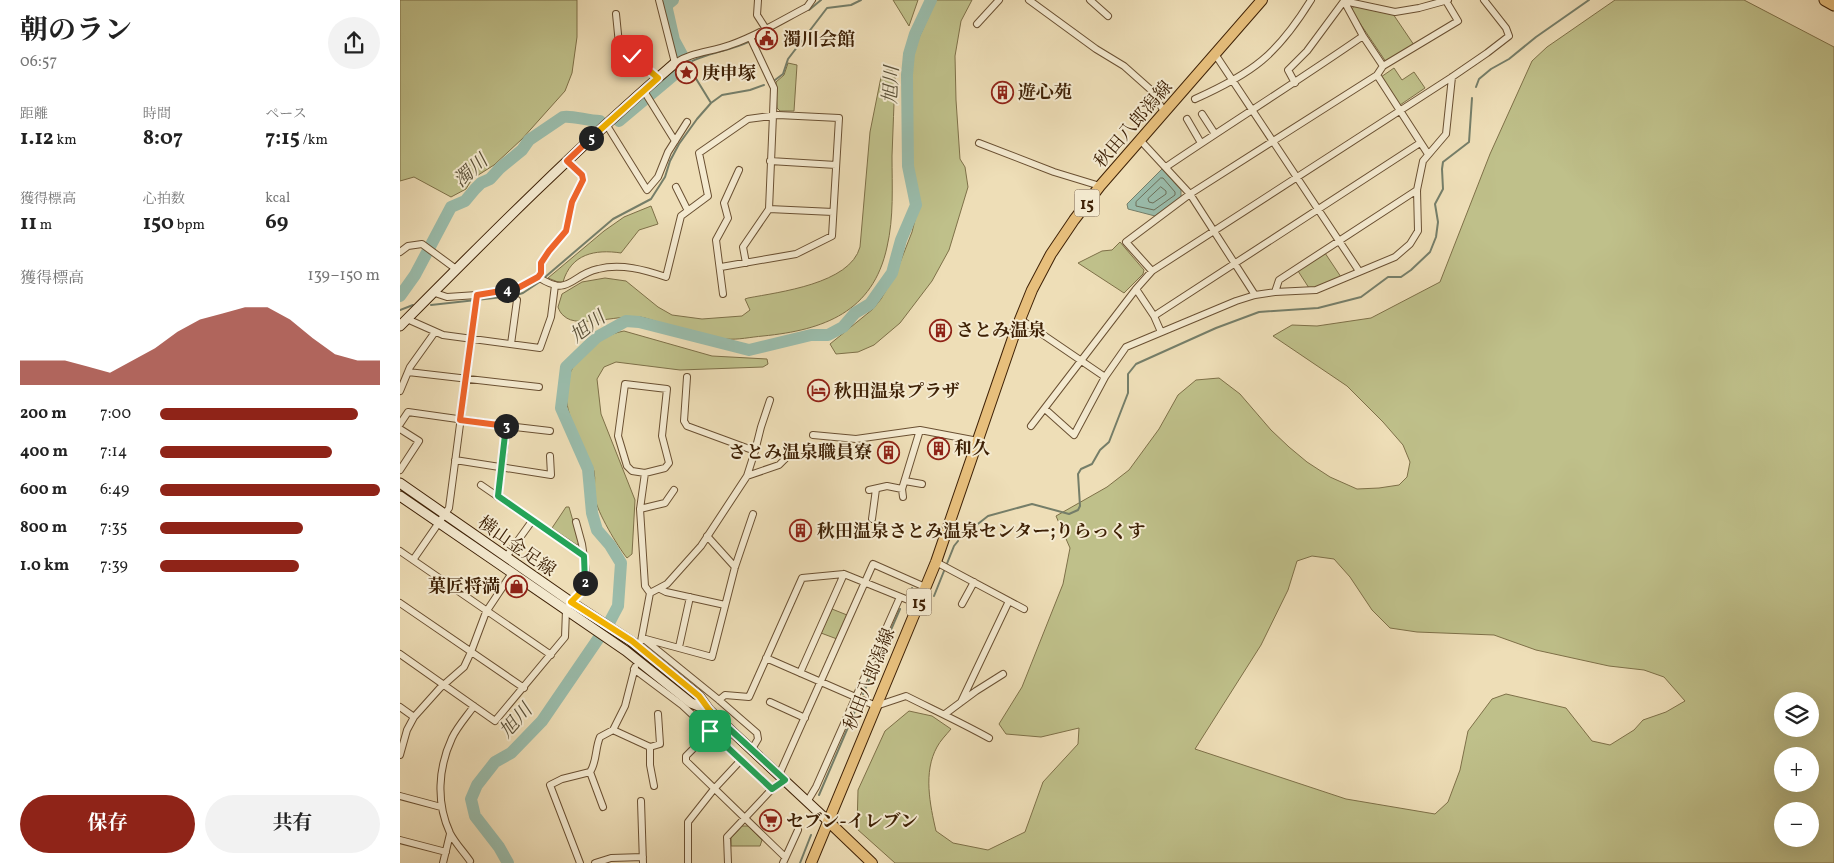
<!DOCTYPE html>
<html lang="ja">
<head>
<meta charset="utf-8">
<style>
  :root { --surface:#fff; --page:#f2f2f2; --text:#222; --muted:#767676; --accent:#8f2418 }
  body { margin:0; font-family:Vollkorn,"Noto Serif JP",serif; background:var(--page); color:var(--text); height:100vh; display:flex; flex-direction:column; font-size:19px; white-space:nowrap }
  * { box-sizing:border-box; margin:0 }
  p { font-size:16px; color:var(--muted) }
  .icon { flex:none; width:28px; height:28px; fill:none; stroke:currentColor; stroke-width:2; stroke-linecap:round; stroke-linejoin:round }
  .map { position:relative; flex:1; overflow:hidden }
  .side { display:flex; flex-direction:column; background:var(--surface); width:400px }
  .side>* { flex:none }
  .buttons { position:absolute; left:1374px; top:692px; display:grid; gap:10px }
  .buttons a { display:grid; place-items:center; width:45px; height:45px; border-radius:50%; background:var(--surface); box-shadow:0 5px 20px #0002; font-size:25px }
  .pin { position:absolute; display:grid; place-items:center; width:42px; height:42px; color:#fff; margin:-21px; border-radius:10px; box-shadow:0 2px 8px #0006 }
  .km { position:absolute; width:25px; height:25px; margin:-12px; border-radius:50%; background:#222; color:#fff; font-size:14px; line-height:25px; text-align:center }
  .round { display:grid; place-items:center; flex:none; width:52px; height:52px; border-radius:26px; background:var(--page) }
  .head { display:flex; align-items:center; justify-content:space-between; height:85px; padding:0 20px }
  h1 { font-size:28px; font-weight:700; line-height:38px }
  .stats { display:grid; grid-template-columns:repeat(3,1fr); gap:8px; height:85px; padding:5px 20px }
  .stats div { display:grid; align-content:center }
  .stats b { font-size:21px; font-weight:700 }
  .stats small { font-size:14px; font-weight:400 }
  .stats p { font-size:14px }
  .chart { height:140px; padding:10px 20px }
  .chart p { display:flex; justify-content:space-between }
  .chart svg { width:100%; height:90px; margin-top:5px; fill:var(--accent); opacity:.7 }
  .action { display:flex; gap:10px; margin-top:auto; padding:10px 20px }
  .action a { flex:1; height:58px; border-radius:30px; background:var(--accent); color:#fff; font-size:20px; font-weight:700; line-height:58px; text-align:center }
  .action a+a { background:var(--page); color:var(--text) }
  ul { padding:0 20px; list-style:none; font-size:16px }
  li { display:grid; grid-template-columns:80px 60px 1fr; align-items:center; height:38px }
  li i { height:12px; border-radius:6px; background:var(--accent) }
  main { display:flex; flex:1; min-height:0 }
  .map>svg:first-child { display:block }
  .green { fill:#bfc08a; stroke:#7e7048; fill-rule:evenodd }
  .water { fill:#9abcab; stroke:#757e69 }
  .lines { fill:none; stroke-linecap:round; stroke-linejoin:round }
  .shore { stroke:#6c6e58; stroke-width:1 }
  .stream { stroke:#757e69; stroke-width:2 }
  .river { stroke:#9abcab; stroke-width:12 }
  .street-casing { stroke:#6a5032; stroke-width:8 }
  .secondary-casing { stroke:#3e2106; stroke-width:11 }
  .primary-casing { stroke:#3e2106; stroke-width:12 }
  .highway-casing { stroke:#3e2106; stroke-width:13 }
  .street { stroke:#f4ead0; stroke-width:6 }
  .secondary { stroke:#f4ead0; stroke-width:9 }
  .primary { stroke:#e7bf7c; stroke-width:10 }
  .highway { stroke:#e7bf7c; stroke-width:11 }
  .split-1-casing { stroke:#fff; stroke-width:10 }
  .split-2-casing { stroke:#fff; stroke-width:10 }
  .split-3-casing { stroke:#fff; stroke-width:10 }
  .split-4-casing { stroke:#fff; stroke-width:10 }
  .split-5-casing { stroke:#fff; stroke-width:10 }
  .split-6-casing { stroke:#fff; stroke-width:10 }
  .split-1 { stroke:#22a559; stroke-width:6 }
  .split-2 { stroke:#f5b400; stroke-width:6 }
  .split-3 { stroke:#22a559; stroke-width:6 }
  .split-4 { stroke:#f0652b; stroke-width:6 }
  .split-5 { stroke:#f0652b; stroke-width:6 }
  .split-6 { stroke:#f5b400; stroke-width:6 }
  .labels { text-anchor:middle; stroke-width:4; stroke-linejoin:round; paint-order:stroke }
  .shield { fill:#f4ead0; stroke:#755d43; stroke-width:1 }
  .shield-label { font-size:16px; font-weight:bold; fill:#3e2106 }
  .poi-label { font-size:18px; font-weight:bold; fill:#3e2106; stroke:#f4ead0; text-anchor:start }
  .street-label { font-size:18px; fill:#3e2106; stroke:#f4ead0 }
  .water-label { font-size:19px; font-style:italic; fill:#5a5038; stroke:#f4ead0 }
</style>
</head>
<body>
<main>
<section class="side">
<div class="head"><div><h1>朝のラン</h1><p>06:57</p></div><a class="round"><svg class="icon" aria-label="share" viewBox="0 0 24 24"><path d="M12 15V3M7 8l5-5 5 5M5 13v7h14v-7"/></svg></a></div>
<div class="stats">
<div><p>距離</p><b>1.12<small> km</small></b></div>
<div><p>時間</p><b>8:07</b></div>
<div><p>ペース</p><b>7:15<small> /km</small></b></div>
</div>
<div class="stats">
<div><p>獲得標高</p><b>11<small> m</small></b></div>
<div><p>心拍数</p><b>150<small> bpm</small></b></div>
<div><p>kcal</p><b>69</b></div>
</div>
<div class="chart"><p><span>獲得標高</span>139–150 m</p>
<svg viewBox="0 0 160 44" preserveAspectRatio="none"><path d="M0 44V32L10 32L20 32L30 35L40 38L50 32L60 26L70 18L80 12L90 9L100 6L110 6L120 12L130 21L140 29L150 32L160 32V44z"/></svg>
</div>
<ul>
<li><b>200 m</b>7:00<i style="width:90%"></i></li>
<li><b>400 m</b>7:14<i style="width:78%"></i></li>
<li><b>600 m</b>6:49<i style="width:100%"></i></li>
<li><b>800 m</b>7:35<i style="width:65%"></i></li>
<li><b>1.0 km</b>7:39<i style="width:63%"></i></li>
</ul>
<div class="action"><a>保存</a><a>共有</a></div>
</section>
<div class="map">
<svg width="1434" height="863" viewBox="0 0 1434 863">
  <rect width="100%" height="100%" fill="#eedeb7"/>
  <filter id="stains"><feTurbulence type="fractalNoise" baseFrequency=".004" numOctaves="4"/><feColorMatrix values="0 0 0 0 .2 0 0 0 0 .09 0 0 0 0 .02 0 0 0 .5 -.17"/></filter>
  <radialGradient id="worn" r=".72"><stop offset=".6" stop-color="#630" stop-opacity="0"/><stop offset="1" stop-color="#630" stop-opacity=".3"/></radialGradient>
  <path class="green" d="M0,0H177V37L172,73L165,91L122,139L94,165L72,179L66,189L51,197L14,177L0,181Z
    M493,0H518L509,26Z
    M536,0H572L561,21L555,56L556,100L560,159L565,167L568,187L549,250L532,281L500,323L474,345L458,352L436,354L430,344L473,309L481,299L496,273L512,232L518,208L511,152V70L513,51Z
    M1215,0H1344L1434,47V863H495L457,829L458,790L485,731L509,711L532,716L551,729C546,735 540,741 537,747C523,772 530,805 536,831L553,843L588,850L625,832L643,782L678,744L679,728L641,737L606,734L599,724L622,687L663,584L670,548L656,516L707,487L729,470L759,429L778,395L796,380L819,378L840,394L871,430L889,447L907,462L930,477L957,489L979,488L999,485L1007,477L1010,462L1003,445L983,422L947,386L873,336L892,325L917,326L971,318L1040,282L1090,154L1132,61L1147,47ZM912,556L934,559L950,577L972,610L990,628L1017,632L1094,635L1136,650L1209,666L1244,670L1264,677L1285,701L1266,712L1243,720L1234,730L1210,745L1192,741L1166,708L1106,694L1092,699L1068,731L1060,770L1048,802L1035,814L946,799L795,749L861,645L888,590L897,561ZM1382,701H1410V729H1382ZM1382,756H1410V784H1382ZM1382,811H1410V839H1382Z
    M955,5L993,14L1014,45L986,62L951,10Z
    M388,63L397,65L394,111H380L377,108L376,82L384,75Z
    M994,68L1002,80L1014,72L1025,88L1000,105L981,77Z
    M485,70H492L495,77C494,103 493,130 492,156C492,186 494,217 487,247C473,312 424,330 363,336C351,337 338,340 326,339C299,336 271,326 245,318C224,312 178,330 164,316C161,314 159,310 158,307L162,294L182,282L205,278L226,281L258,307L272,315L302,319L342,316L350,310L345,299L348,298C379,292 450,284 460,247L470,132L481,77Z
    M251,206L258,224L239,230L221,253C195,249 171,254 163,282H158L148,278L204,231L224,217Z
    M720,242L744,270L743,274L724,293L678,263L702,251L712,250Z
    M925,253L941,277L916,288H909L898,271Z
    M224,331L312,356L367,359L368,364L363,367L280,370L216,362L204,367L197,379L201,414L235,500L232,554L227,558C218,547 197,512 195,498C193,489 196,480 194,471C192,465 188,459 186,454C170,419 151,384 185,353C198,342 207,334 224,331Z
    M166,507H169L179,542L177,545L152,528Z
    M432,609L447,615L437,639L421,633Z
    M342,826H348L362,840L360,846H331V838Z"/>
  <path class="water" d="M762,169L781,190V197L755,216L728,209L727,204Z"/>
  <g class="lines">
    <path class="shore" d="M761,178H763L775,192V195L754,210L736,206V202Z
      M761,187L766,191V194L753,203L749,202L748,199Z"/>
    <path class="stream" d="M409,10L421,0
      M375,80L383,74L388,59L427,8L451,5L461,0
      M1076,87L1079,79L1091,69L1109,59L1136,37L1189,0
      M311,103L287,64C303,53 330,51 348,42
      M144,278L213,219L251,199L265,177L270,161L279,144L297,119L311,103L322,95L350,90L364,85
      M31,305L113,296L123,293L141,281
      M0,310L13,305
      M574,527L588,516L632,504L669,514L678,510L680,506L678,474L681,469L692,464L700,450L709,442L728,393V374L736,364L816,328L859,312L918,308L961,297L988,277H1001L1011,270L1030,252L1036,237L1038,222L1035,204L1043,189L1042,169L1043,162L1069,142L1072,98
      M561,537L568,532
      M534,596L554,546L558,541
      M508,597L512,588
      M463,694L500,609
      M419,795L458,704
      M400,863L411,835"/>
    <path class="river" d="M219,121L287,64L274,40L267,9V5L273,0
      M0,296L15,275L51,207L65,201L75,189L81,183L90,179L100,168L122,150L129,140L163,117C171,115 188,121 200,121
      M108,863L99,847L75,816L71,799L77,785L95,762L111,753L142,721L209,623L218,606L221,563L210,545L197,530L192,513L188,469L161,408L166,367L197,337L226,321L239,322L349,350L411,335H428L443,327L455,313L470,304L492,273L501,240L516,205L508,166L507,75L509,54L515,34L531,0"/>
    <defs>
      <path id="street" d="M259,0L275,63C292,52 311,52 330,45C357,36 382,20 407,7L412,0
        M358,0L357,15L366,29
        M629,0L696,49L724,66L751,90L765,113
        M690,0L708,16
        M944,1L963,36L983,66
        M216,14L219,44L223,49L258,78
        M577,24L599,0
        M815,54L959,271
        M977,75L1028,154
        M895,83L888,70L907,51L944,1L995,12L1019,8L1048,0
        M244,91L275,141
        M795,99C853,73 877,55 911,0
        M802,114L815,134
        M787,119L801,143
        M206,124L247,190L258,177L268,152L287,122
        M741,141L790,194L855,295
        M579,143L654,172L700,186
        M370,161L436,165
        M766,167C831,123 898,81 963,36
        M276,187L288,211
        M369,209L433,212
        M0,252L8,246L22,244L56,269
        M346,263L343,247L369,209L373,115L374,88L350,37
        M752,271L726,242L790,194L977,75L983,66L1058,21L1046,1
        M138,277C170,298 170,275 198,269C221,263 245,270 266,277L281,216L308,196L299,153L348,119L378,115L439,118L432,236L396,254L321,267
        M736,289L754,316L761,332
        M875,292L879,280L1017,190
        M35,293L47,297L77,295L116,289L138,277L141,273V263L149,251L166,231L172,202L183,180L182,175L167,161
        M323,294L316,240L328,218L324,203L339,170
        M754,316L1020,143
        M7,319L43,335L140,348L151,317L155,285
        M620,319L705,377
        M111,344L117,300
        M8,372L139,387
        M0,391L10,367L35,332
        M645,409L674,435L705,377L726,347L836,301L855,295L875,292L916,290L995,257L1010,244L1018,231L1017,190L1023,161L1046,134L1052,77
        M0,424L8,412L107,426L150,431
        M631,426L736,289L752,271L1052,77L1087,53L1109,36L1106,28L1084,0
        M0,429L19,441L0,470
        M413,435L456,439L520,430L578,441
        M355,451L361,427L370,400
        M55,460L151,475L150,456
        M347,476L379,465L394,450
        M505,481L522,484
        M81,485L184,556
        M469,490L487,486L502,489
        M98,497L107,426
        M503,497L502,489L520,430
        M240,509L265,503L274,490
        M472,519L476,489
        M307,536L335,567
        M0,551L151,655
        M106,557L132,521
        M13,560L49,508L77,295
        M536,562L624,609
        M260,589L266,592L325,605
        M250,593L267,584L301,546L347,476L355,451L287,426L284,421L287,377
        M0,603L124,688
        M562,604L574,582
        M242,638L312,657L335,567L353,514
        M245,640L319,700L357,733L358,739L352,749
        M241,641L250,593L245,586L240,509L245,473L265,468L269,463L262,436L267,389L225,384L218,436L227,466L232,471L245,473
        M279,647L290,597
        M0,654L95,721L165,637L166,610L171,602L180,593L185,582L186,571L182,544L176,522
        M366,658L476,706L506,696C534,710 562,723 589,738
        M234,669L282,705L372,789
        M400,673L444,574
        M319,700L325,695L349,697L402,578L444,574L518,604
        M370,702L405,718
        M561,702L609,601
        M0,707L14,717
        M545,714L576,691L603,674
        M213,730L250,747L260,744L258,714
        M311,731L286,756V761L385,857
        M250,747V765L254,786
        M0,755L7,730L14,717L40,688L64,667L71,652L86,612L112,573
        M190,772L203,807
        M379,775L473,564L525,587
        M0,796L41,807
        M241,801L243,863
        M407,802L416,787L500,597
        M0,840L46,852
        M70,861C64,852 55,843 50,833C36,803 38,768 52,738C57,727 67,716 74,706
        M43,863L50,834
        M180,863L150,785L162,779L190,772C197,762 195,748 200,737L213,730L225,706L235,667
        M195,863L211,858L243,857
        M288,863V822L314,789L341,760
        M328,863L327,837L372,789L385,780
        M383,863L398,830"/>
      <path id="secondary" d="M0,326C89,236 179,146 275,63
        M0,483L171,602L231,641L299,696L309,710L291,703L226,651L0,496
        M309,710L428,821"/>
      <path id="primary" d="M428,821L472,863
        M411,863L536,562L615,332L632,290L651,254L674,220L700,186L862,0"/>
      <path id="highway" d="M1425,0L1434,5"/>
    </defs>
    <use href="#street" class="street-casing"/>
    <use href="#secondary" class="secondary-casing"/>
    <use href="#primary" class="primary-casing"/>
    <use href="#highway" class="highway-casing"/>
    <use href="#street" class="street"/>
    <use href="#secondary" class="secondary"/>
    <use href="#primary" class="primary"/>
    <use href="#highway" class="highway"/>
  </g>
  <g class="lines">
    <defs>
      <path id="split-1" d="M310,711L385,780L372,789L310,731"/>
      <path id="split-2" d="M185,583L180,593L171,602L232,641L299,696L310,711"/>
      <path id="split-3" d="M106,426L98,496L184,556L185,583"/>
      <path id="split-4" d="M106,426L60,420L77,295L107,290"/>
      <path id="split-5" d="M107,290L116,289L138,277L141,273V263L149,251L166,231L172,202L183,180L182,175L167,161L191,138"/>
      <path id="split-6" d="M191,138L258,78L232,56"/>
    </defs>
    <use href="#split-1" class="split-1-casing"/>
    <use href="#split-2" class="split-2-casing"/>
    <use href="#split-3" class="split-3-casing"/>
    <use href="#split-4" class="split-4-casing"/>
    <use href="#split-5" class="split-5-casing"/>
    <use href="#split-6" class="split-6-casing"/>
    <use href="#split-1" class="split-1"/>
    <use href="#split-2" class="split-2"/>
    <use href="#split-3" class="split-3"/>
    <use href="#split-4" class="split-4"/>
    <use href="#split-5" class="split-5"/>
    <use href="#split-6" class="split-6"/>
  </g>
  <defs>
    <symbol id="civic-ring" viewBox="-11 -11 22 22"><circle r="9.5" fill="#f4ead0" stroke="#8f2418" stroke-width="1.5"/><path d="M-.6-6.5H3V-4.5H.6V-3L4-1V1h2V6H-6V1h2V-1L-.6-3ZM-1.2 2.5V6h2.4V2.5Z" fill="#8f2418"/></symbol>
    <symbol id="sight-ring" viewBox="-11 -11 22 22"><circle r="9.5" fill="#f4ead0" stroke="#8f2418" stroke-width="1.5"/><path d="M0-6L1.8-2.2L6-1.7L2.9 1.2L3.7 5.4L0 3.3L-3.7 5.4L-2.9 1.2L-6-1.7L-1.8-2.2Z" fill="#8f2418"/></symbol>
    <symbol id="building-ring" viewBox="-11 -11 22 22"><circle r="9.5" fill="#f4ead0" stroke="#8f2418" stroke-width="1.5"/><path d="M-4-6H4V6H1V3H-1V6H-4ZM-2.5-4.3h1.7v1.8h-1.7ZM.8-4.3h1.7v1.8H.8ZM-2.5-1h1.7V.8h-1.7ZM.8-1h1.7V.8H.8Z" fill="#8f2418"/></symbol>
    <symbol id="hotel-ring" viewBox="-11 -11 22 22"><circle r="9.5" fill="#f4ead0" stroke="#8f2418" stroke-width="1.5"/><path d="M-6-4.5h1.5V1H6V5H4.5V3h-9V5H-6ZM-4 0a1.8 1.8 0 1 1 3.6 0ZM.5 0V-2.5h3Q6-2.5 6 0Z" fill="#8f2418"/></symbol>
    <symbol id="shop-ring" viewBox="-11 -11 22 22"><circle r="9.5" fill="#f4ead0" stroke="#8f2418" stroke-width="1.5"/><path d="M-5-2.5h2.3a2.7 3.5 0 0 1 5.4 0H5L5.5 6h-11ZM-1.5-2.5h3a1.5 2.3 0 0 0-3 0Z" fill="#8f2418"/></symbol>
    <symbol id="supermarket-ring" viewBox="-11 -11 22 22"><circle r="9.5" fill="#f4ead0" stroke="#8f2418" stroke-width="1.5"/><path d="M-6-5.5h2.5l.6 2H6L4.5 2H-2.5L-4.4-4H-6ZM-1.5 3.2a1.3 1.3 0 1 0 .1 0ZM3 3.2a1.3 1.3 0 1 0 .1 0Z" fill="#8f2418"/></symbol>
  </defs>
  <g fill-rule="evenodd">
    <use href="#civic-ring" x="354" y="26" width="25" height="25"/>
    <use href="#sight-ring" x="274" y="60" width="25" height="25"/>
    <use href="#building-ring" x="590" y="80" width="25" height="25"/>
    <use href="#building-ring" x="528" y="318" width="25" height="25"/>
    <use href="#hotel-ring" x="406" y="378" width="25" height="25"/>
    <use href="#building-ring" x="526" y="436" width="25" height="25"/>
    <use href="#building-ring" x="476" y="440" width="25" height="25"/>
    <use href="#building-ring" x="388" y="518" width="25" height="25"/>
    <use href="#shop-ring" x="104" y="574" width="25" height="25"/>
    <use href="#supermarket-ring" x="358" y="808" width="25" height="25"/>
  </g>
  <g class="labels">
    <g class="shield">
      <rect x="674.5" y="189.5" width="25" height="27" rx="4"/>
      <rect x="506.5" y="588.5" width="25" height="27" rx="4"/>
    </g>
    <g class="shield-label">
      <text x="687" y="209">15</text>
      <text x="519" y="608">15</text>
    </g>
    <g class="poi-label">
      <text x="383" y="45">濁川会館</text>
      <text x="302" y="79">庚申塚</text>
      <text x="618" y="98">遊心苑</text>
      <text x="556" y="336">さとみ温泉</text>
      <text x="434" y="397">秋田温泉プラザ</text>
      <text x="554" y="454">和久</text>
      <text x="472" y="458" text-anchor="end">さとみ温泉職員寮</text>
      <text x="417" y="537">秋田温泉さとみ温泉センター;りらっくす</text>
      <text x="100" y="592" text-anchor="end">菓匠将満</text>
      <text x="386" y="827">セブン-イレブン</text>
    </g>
    <g class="street-label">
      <text transform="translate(733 124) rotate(-49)" y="6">秋田八郎潟線</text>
      <text transform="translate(117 546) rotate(35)" y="6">横山金足線</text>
      <text transform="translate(469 679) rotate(-68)" y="6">秋田八郎潟線</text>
    </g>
    <g class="water-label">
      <text transform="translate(490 85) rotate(-87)" y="7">旭川</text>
      <text transform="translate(70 170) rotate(-42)" y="7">濁川</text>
      <text transform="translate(187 326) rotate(-37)" y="7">旭川</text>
      <text transform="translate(115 720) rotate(-48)" y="7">旭川</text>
    </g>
  </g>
  <rect width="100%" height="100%" filter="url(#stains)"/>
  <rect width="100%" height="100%" fill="url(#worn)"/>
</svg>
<div class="buttons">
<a><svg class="icon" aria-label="layers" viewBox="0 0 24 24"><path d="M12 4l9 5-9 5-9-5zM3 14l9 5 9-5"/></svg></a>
<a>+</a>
<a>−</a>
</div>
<div class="pin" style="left:310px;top:731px;background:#1e9e55"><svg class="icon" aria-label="arrive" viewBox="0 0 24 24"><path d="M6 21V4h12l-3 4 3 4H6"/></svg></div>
<div class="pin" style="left:232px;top:56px;background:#d93025"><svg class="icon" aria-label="check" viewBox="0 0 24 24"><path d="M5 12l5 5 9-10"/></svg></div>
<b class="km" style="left:185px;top:583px">2</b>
<b class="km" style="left:106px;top:426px">3</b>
<b class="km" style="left:107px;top:290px">4</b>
<b class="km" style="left:191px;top:138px">5</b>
</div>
</main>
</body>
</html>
